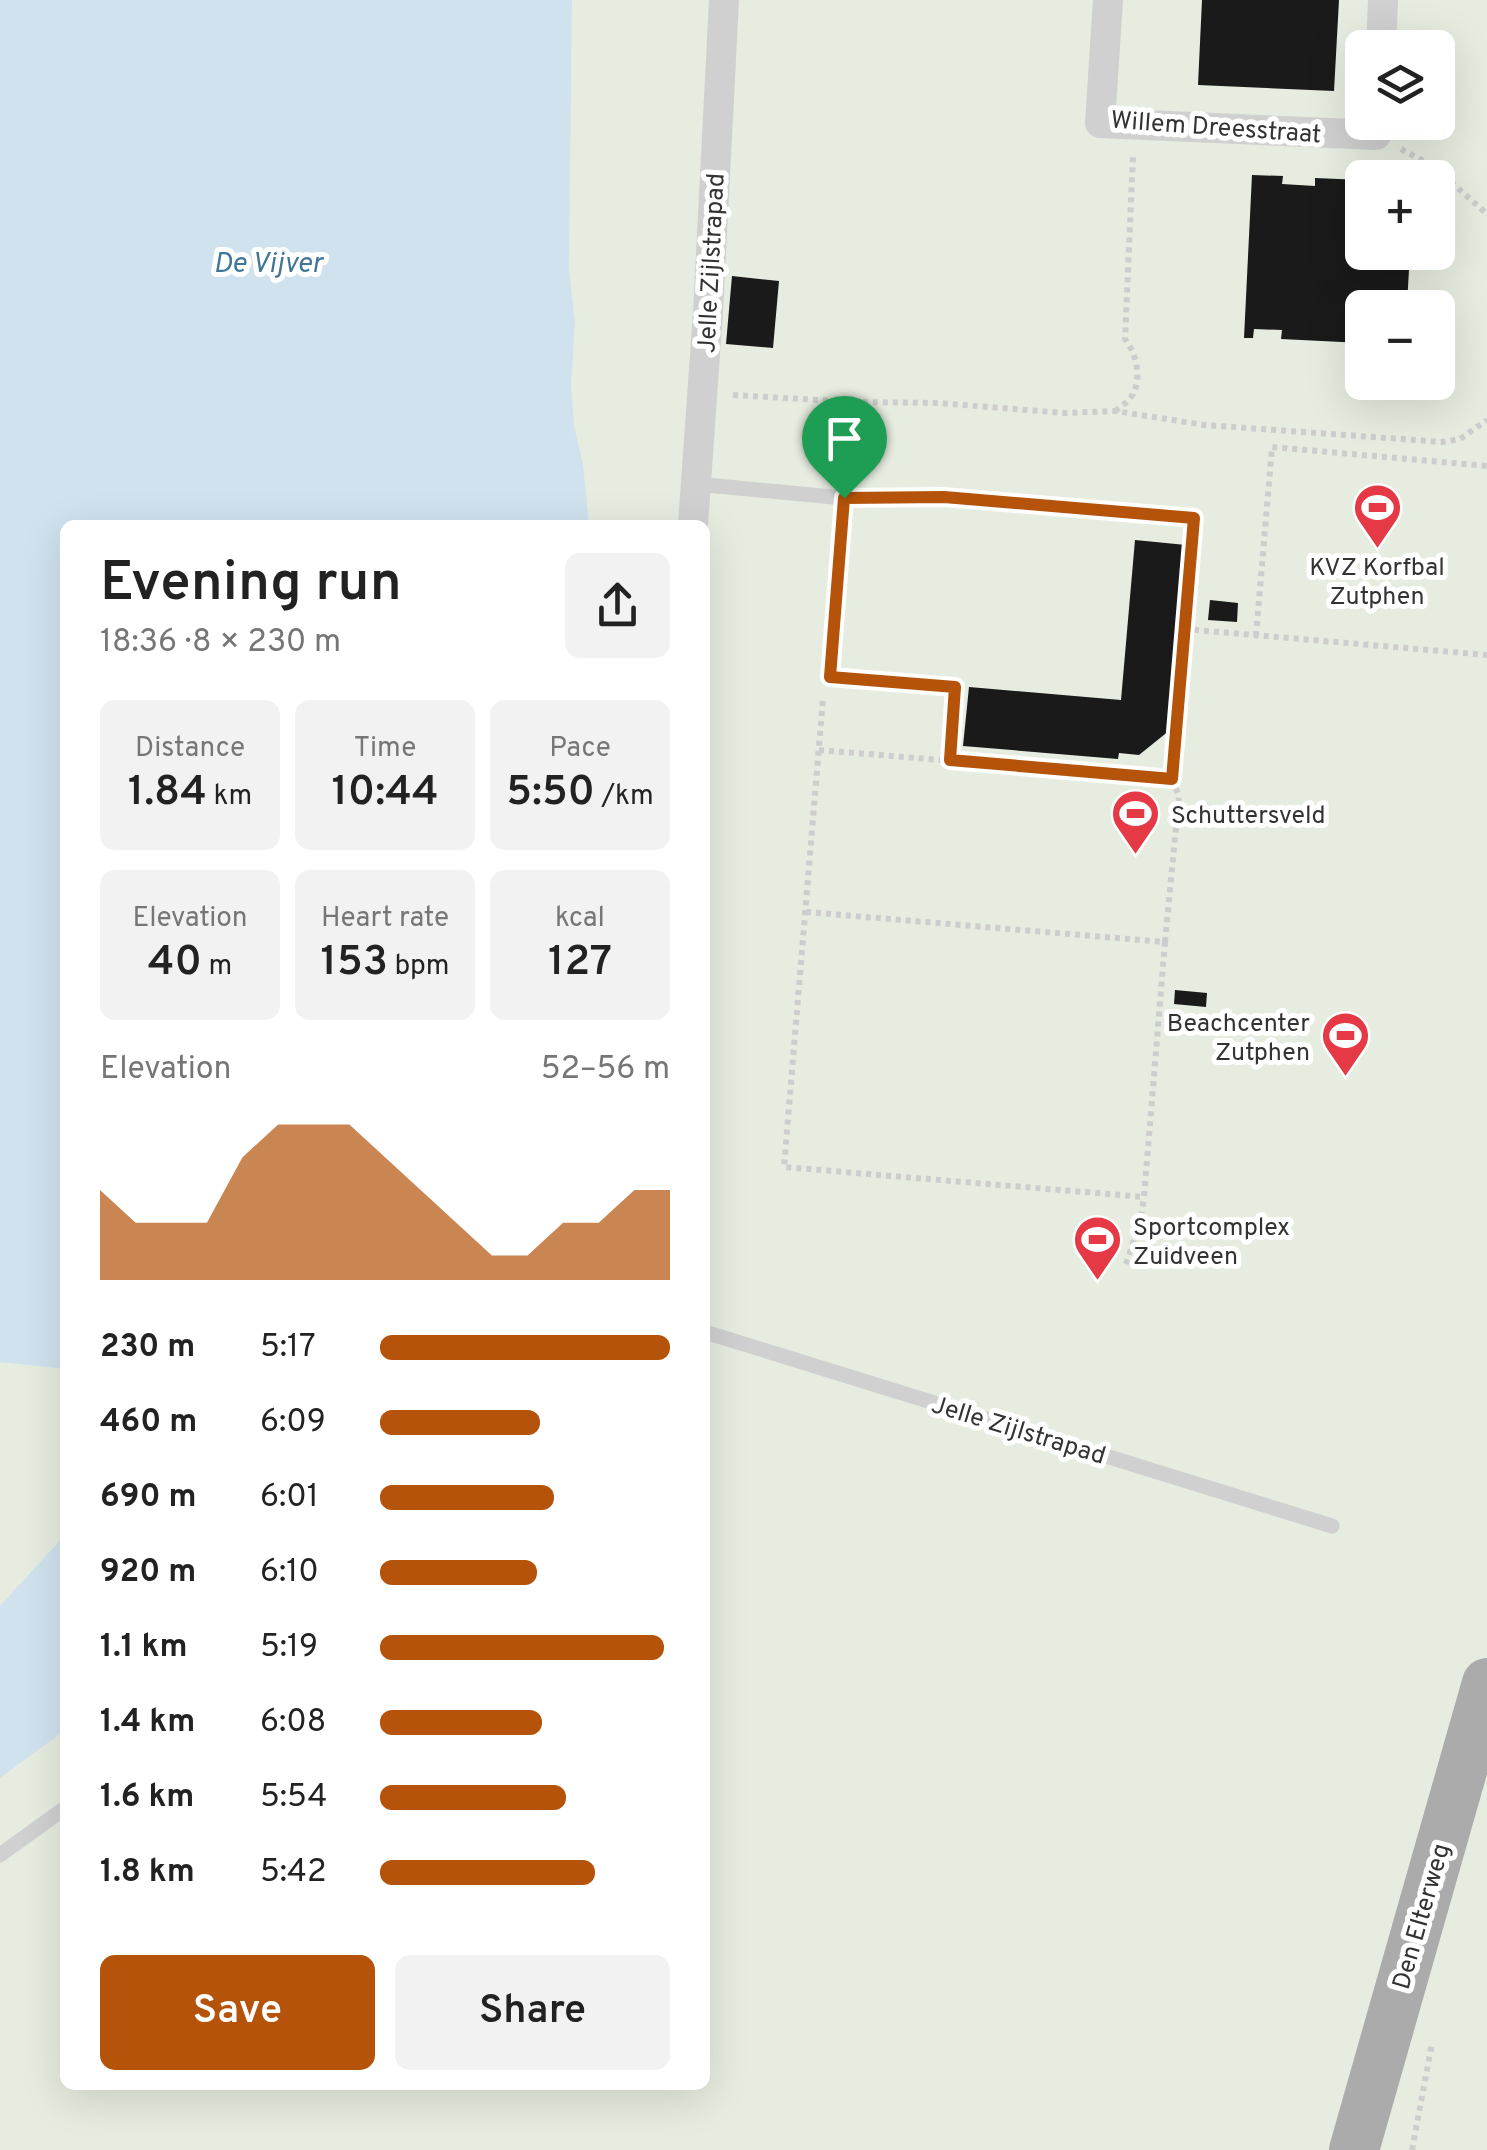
<!DOCTYPE html>
<html lang="en">
<head>
<meta charset="utf-8">
<style>
  :root { --surface:#fff; --page:#f2f2f2; --text:#222; --muted:#767676; --accent:#b45309 }
  body { margin:0; font-family:Overpass,sans-serif; background:var(--page); color:var(--text); height:100vh; display:flex; flex-direction:column; font-size:38px; white-space:nowrap }
  * { box-sizing:border-box; margin:0 }
  p { font-size:32px; color:var(--muted) }
  .icon { flex:none; width:55px; height:55px; fill:none; stroke:currentColor; stroke-width:2; stroke-linecap:round; stroke-linejoin:round }
  .map { position:relative; flex:1; overflow:hidden }
  .side { position:absolute; left:60px; top:520px; width:650px; height:1570px; display:flex; flex-direction:column; background:var(--surface); border-radius:15px; box-shadow:0 10px 40px #0002 }
  .side>* { flex:none }
  .tools { position:absolute; left:1345px; top:30px; display:grid; gap:20px }
  .tools a { display:grid; place-items:center; width:110px; height:110px; border-radius:15px; background:var(--surface); box-shadow:0 10px 40px #0002; font-size:50px }
  .pin { position:absolute; display:grid; place-items:center; width:85px; height:85px; color:#fff; margin:-102px -42px; border-radius:50% 50% 50% 0; rotate:-45deg; box-shadow:0 0 10px #0007 }
  .pin .icon { rotate:45deg }
  .round { display:grid; place-items:center; flex:none; width:105px; height:105px; border-radius:15px; background:var(--page) }
  .summary { display:flex; align-items:center; justify-content:space-between; height:170px; padding:0 40px }
  h1 { font-size:55px; font-weight:600; line-height:75px }
  .metrics { display:grid; grid-template-columns:repeat(3,1fr); gap:15px; height:170px; padding:10px 40px }
  .metrics div { display:grid; align-content:center; border-radius:15px; background:var(--page); text-align:center }
  .metrics b { font-size:42px; font-weight:600 }
  .metrics small { font-size:28px; font-weight:400 }
  .metrics p { font-size:28px }
  .chart { height:280px; padding:20px 40px }
  .chart p { display:flex; justify-content:space-between }
  .chart svg { width:100%; height:180px; margin-top:10px; fill:var(--accent); opacity:.7 }
  .action { display:flex; gap:20px; margin-top:auto; padding:20px 40px }
  .action a { flex:1; height:115px; border-radius:15px; background:var(--accent); color:#fff; font-size:40px; font-weight:600; line-height:115px; text-align:center }
  .action a+a { background:var(--page); color:var(--text) }
  ul { padding:0 40px; list-style:none; font-size:32px }
  li { display:grid; grid-template-columns:160px 120px 1fr; align-items:center; height:75px }
  li i { height:25px; border-radius:12px; background:var(--accent) }
  .map>svg:first-child { display:block }
  .green { fill:#e6ecdf; fill-rule:evenodd }
  .water { fill:#cfe2ee }
  .building { fill:#1a1a1a }
  .lines { fill:none; stroke-linecap:round; stroke-linejoin:round }
  .path { stroke:#cdcdcd; stroke-width:6; stroke-dasharray:5 5; stroke-linecap:butt }
  .service { stroke:#d0d0d0; stroke-width:15 }
  .minor { stroke:#d0d0d0; stroke-width:30 }
  .primary { stroke:#ababab; stroke-width:50 }
  .route-casing { stroke:#fff; stroke-width:20 }
  .route { stroke:#b45309; stroke-width:12 }
  .labels { text-anchor:middle; stroke-width:10; stroke-linejoin:round; paint-order:stroke }
  .street-label { font-size:25px; fill:#333; stroke:#fff }
  .poi-label { font-size:25px; fill:#333; stroke:#fff; text-anchor:start }
  .water-label { font-size:28px; font-style:italic; fill:#3f7597; stroke:#fff }
</style>
</head>
<body>
<div class="map">
<svg width="1487" height="2150" viewBox="0 0 1487 2150">
  <rect width="100%" height="100%" fill="#fff"/>
  <path class="green" d="M0,0H1487V2150H0ZM1362,48H1438V122H1362ZM1362,178H1438V252H1362ZM1362,308H1438V382H1362ZM65,525H705V2085H65Z"/>
  <path class="water" d="M0,0H572L569,271L575,322L571,385L574,426L583,464L589,525H65V1369L0,1362Z
    M65,1535V1730L0,1778V1606Z"/>
  <path class="building" d="M1202,0H1339L1334,91L1198,85Z
    M1252,175L1283,176L1282,184L1315,186V178L1362,180V252H1410L1407,305H1399V308H1362V343L1281,339L1282,330L1254,329L1253,338H1244Z
    M732,276L779,281L773,348L726,344Z
    M1135,540L1186,545L1170,730L1139,755L1119,753L1118,759L963,746L969,687L1121,700Z
    M1210,600L1238,603L1237,622L1208,620Z
    M1175,990L1207,993L1206,1007L1174,1004Z"/>
  <g class="lines">
    <path class="path" d="M1401,149L1433,166L1487,214
      M733,395L853,402L938,403L1065,413L1115,411L1205,425L1443,442L1460,439L1487,420
      M1115,411C1122,406 1129,401 1133,394C1142,377 1136,353 1125,339L1133,156
      M1184,629L1487,655
      M1256,636L1272,447L1487,466
      M849,678L955,687L949,761
      M819,750L1172,779
      M806,912L1165,942L1144,1197L784,1167L823,698
      M1165,942L1179,796L1172,779L1192,541
      M1126,1264L1140,1223L1144,1197
      M1412,2150L1432,2043"/>
    <path class="service" d="M696,484L844,498L945,497L1193,518
      M829,677L844,498
      M705,1332L1332,1526
      M0,1855L65,1808"/>
    <path class="minor" d="M1108,0L1100,123L1376,135L1377,122
      M1381,48L1383,0
      M693,525L708,312L724,0"/>
    <path class="primary" d="M1354,2150L1487,1683"/>
  </g>
  <g class="lines">
    <defs>
      <path id="route" d="M944,497L1194,518L1172,779L950,760L955,687L830,677L844,498Z"/>
    </defs>
    <use href="#route" class="route-casing"/>
    <use href="#route" class="route"/>
  </g>
  <defs>
    <symbol id="stadium-pin" viewBox="-11 -11 22 30"><path d="M0 17L-7.5 6A9.5 9.5 0 1 1 7.5 6Z" fill="#e63946" stroke="#fff"/><path d="M0-5a6.5 5 0 1 0 0 10a6.5 5 0 1 0 0-10ZM-3.5-1.8h7v3.6h-7Z" fill="#fff"/></symbol>
  </defs>
  <g fill-rule="evenodd">
    <use href="#stadium-pin" x="1350" y="480" width="55" height="75"/>
    <use href="#stadium-pin" x="1108" y="786" width="55" height="75"/>
    <use href="#stadium-pin" x="1318" y="1008" width="55" height="75"/>
    <use href="#stadium-pin" x="1070" y="1212" width="55" height="75"/>
  </g>
  <g class="labels">
    <g class="street-label">
      <text transform="translate(1216 126) rotate(4)" y="9">Willem Dreesstraat</text>
      <text transform="translate(710 263) rotate(-87)" y="9">Jelle Zijlstrapad</text>
      <text transform="translate(1019 1429) rotate(17)" y="9">Jelle Zijlstrapad</text>
      <text transform="translate(1420 1916) rotate(-74)" y="9">Den Elterweg</text>
    </g>
    <g class="poi-label">
      <text x="1377" y="575" text-anchor="middle">KVZ Korfbal<tspan x="1377" dy="29">Zutphen</tspan></text>
      <text x="1171" y="823">Schuttersveld</text>
      <text x="1310" y="1031" text-anchor="end">Beachcenter<tspan x="1310" dy="29">Zutphen</tspan></text>
      <text x="1133" y="1235">Sportcomplex<tspan x="1133" dy="29">Zuidveen</tspan></text>
    </g>
    <g class="water-label">
      <text x="268" y="272">De Vijver</text>
    </g>
  </g>
</svg>
<div class="tools">
<a><svg class="icon" aria-label="layers" viewBox="0 0 24 24"><path d="M12 4l9 5-9 5-9-5zM3 14l9 5 9-5"/></svg></a>
<a>+</a>
<a>−</a>
</div>
<div class="pin" style="left:844px;top:498px;background:#1e9e55"><svg class="icon" aria-label="arrive" viewBox="0 0 24 24"><path d="M6 21V4h12l-3 4 3 4H6"/></svg></div>
<section class="side">
<div class="summary"><div><h1>Evening run</h1><p>18:36 · 8 × 230 m</p></div><a class="round"><svg class="icon" aria-label="share" viewBox="0 0 24 24"><path d="M12 15V3M7 8l5-5 5 5M5 13v7h14v-7"/></svg></a></div>
<div class="metrics">
<div><p>Distance</p><b>1.84<small> km</small></b></div>
<div><p>Time</p><b>10:44</b></div>
<div><p>Pace</p><b>5:50<small> /km</small></b></div>
</div>
<div class="metrics">
<div><p>Elevation</p><b>40<small> m</small></b></div>
<div><p>Heart rate</p><b>153<small> bpm</small></b></div>
<div><p>kcal</p><b>127</b></div>
</div>
<div class="chart"><p><span>Elevation</span>52–56 m</p>
<svg viewBox="0 0 160 44" preserveAspectRatio="none"><path d="M0 44V22L10 30L20 30L30 30L40 14L50 6L60 6L70 6L80 14L90 22L100 30L110 38L120 38L130 30L140 30L150 22L160 22V44z"/></svg>
</div>
<ul>
<li><b>230 m</b>5:17<i style="width:100%"></i></li>
<li><b>460 m</b>6:09<i style="width:55%"></i></li>
<li><b>690 m</b>6:01<i style="width:60%"></i></li>
<li><b>920 m</b>6:10<i style="width:54%"></i></li>
<li><b>1.1 km</b>5:19<i style="width:98%"></i></li>
<li><b>1.4 km</b>6:08<i style="width:56%"></i></li>
<li><b>1.6 km</b>5:54<i style="width:64%"></i></li>
<li><b>1.8 km</b>5:42<i style="width:74%"></i></li>
</ul>
<div class="action"><a>Save</a><a>Share</a></div>
</section>
</div>
</body>
</html>
